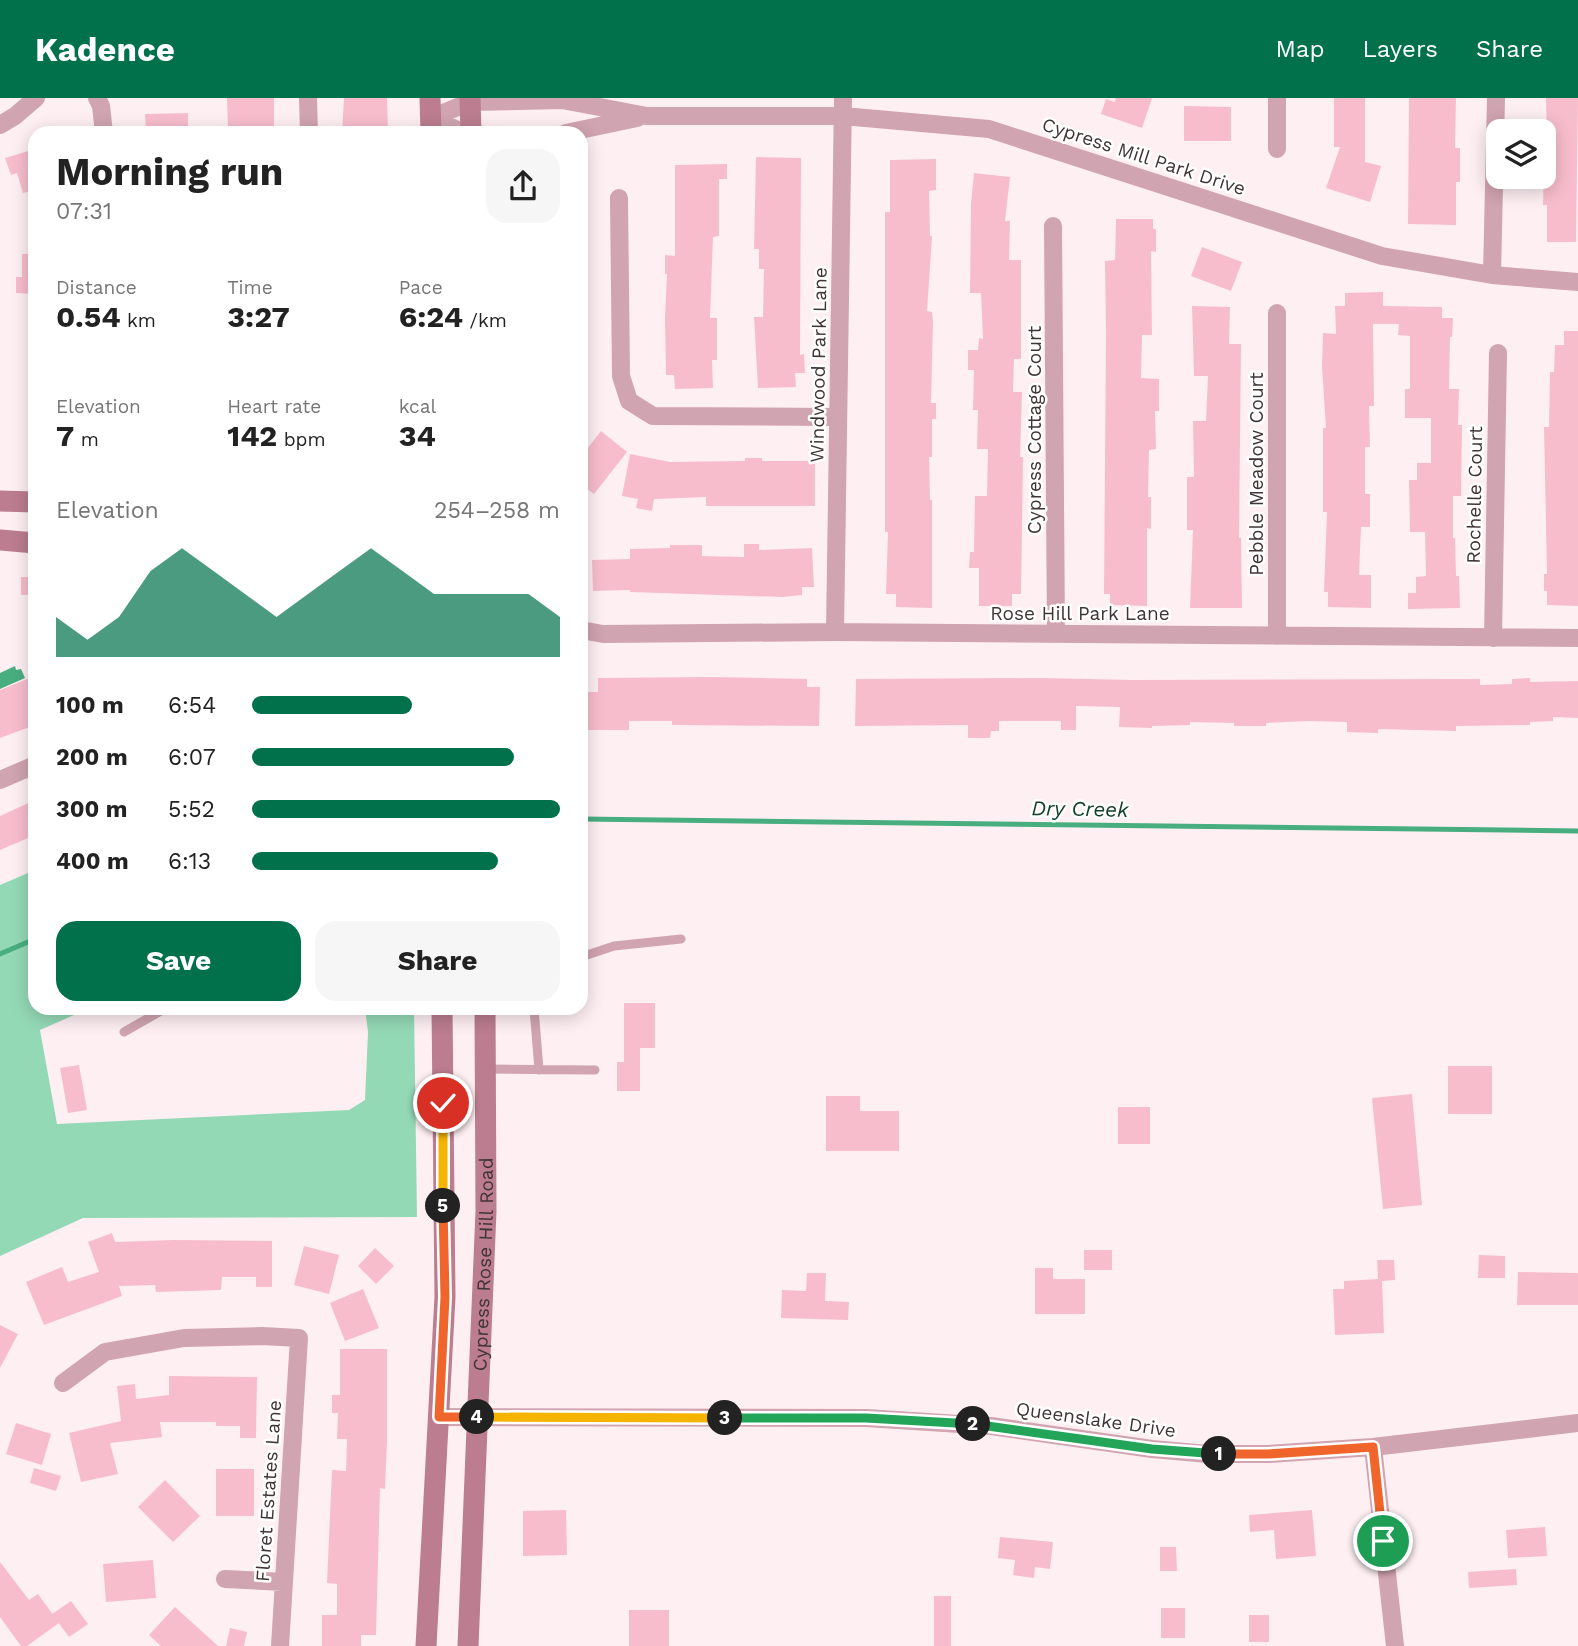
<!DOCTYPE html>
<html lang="en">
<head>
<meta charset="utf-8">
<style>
  :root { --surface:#fff; --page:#f6f6f6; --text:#222; --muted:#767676; --accent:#00714b }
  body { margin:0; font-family:"Work Sans",sans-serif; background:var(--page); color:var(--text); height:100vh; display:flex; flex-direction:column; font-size:26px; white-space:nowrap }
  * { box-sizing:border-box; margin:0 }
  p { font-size:23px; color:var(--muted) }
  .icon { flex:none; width:38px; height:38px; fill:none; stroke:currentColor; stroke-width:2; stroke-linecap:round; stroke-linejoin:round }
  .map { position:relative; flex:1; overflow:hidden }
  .drawer { position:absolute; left:28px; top:28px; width:560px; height:889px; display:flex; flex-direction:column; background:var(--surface); border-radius:21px; box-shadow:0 4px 18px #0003 }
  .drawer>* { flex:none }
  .controls { position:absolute; left:1486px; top:21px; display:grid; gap:14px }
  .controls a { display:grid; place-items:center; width:70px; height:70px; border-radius:14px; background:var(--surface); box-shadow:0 4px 18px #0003; font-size:35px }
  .pin { position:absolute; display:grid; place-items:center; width:60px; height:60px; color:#fff; margin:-30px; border:4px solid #fff; border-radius:50%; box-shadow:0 2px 7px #0007 }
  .km { position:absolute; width:35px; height:35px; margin:-18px; border-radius:50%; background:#222; color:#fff; font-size:19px; line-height:35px; text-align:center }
  .round { display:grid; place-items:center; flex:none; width:74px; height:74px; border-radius:21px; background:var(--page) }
  .summary { display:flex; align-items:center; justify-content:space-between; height:119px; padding:0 28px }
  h1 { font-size:38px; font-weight:700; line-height:52px }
  .metrics { display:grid; grid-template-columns:repeat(3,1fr); gap:10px; height:119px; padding:7px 28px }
  .metrics div { display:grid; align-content:center }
  .metrics b { font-size:30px; font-weight:700 }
  .metrics small { font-size:19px; font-weight:400 }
  .metrics p { font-size:19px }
  .chart { height:196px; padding:14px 28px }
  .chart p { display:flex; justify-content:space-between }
  .chart svg { width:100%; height:126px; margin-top:7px; fill:var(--accent); opacity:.7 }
  .cta { display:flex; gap:14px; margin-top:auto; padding:14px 28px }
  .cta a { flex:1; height:80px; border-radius:21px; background:var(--accent); color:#fff; font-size:28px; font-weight:700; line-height:80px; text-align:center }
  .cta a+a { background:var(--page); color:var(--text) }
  ul { padding:0 28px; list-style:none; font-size:23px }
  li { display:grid; grid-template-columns:112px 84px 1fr; align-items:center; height:52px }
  li i { height:18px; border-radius:9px; background:var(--accent) }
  header { display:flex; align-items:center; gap:42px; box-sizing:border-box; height:98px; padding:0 35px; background:var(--accent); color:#fff }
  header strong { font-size:33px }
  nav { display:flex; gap:38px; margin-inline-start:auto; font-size:24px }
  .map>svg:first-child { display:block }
  .green { fill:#94d9b6 }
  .water { fill:#48ae80 }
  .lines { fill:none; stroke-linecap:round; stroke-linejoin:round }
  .stream { stroke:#48ae80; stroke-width:5 }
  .building { fill:#f8bdcd }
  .lane { stroke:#d0a4b0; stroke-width:9 }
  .street { stroke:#d0a4b0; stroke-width:18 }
  .secondary { stroke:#bb7d8f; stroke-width:21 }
  .split-1-casing { stroke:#fff; stroke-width:14 }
  .split-2-casing { stroke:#fff; stroke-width:14 }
  .split-3-casing { stroke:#fff; stroke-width:14 }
  .split-4-casing { stroke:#fff; stroke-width:14 }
  .split-5-casing { stroke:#fff; stroke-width:14 }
  .split-6-casing { stroke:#fff; stroke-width:14 }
  .split-1 { stroke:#f0652b; stroke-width:9 }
  .split-2 { stroke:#22a559; stroke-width:9 }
  .split-3 { stroke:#22a559; stroke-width:9 }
  .split-4 { stroke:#f5b400; stroke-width:9 }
  .split-5 { stroke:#f0652b; stroke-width:9 }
  .split-6 { stroke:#f5b400; stroke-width:9 }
  .labels { text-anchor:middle; stroke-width:5; stroke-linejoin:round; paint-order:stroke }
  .street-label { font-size:19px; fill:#413437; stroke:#fff }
  .water-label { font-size:21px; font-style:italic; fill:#15402d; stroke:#fff }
</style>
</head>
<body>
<header>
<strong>Kadence</strong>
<nav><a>Map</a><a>Layers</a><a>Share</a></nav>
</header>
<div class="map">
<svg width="1578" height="1548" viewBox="0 0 1578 1548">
  <rect width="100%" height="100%" fill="#feeff3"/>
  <path class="green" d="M35,772V910H90L40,932L57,1026L349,1012L365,1002L368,934L365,910H414L417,1119L83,1120L0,1158V787Z"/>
  <path class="water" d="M15,568L16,572L21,571L25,580L0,591V575Z"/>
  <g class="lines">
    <path class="stream" d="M581,721L1578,733
      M0,856L35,841"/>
  </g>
  <path class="building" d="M227,0H274V30L228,31Z
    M344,0H387L388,35H342Z
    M1116,0H1152L1142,30L1101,16L1106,1L1115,4Z
    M1334,0H1365V64L1381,68L1370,104L1326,90L1340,49H1334Z
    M1409,0H1456L1455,50H1460V84H1456V127L1408,126Z
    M1546,0H1578L1576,144H1547V107H1543L1544,48H1547Z
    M1184,8L1231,9V43H1184Z
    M188,15V35H146L145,16Z
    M35,51V92L23,95L17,75L11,77L5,60Z
    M756,59L801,60L800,257L804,256L805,275H795L796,289L758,290L754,219H763L764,171H759V151H754Z
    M936,61V92L929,93L930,138H932L927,213L932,214L933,224L931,305H936V321H932V359H929L930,402H932V510L896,509V496H886L888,434H885V114H890V62Z
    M727,66V81H719V138L713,139L710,220H717V262H712L713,290L675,291L674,277H666L665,220L667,176H665V157L675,158V67Z
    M974,75L1010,79L1005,123H1010L1009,162H1021V261H1014L1013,294H1022L1020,359H1023L1021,496H1012V508H979V470H969L970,454H974L975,398H987L988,351H977L978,312H973L974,272H968V252H978L979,240L983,241L981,195H970L971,106Z
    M1116,121H1153V131H1156V154L1151,153L1152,237H1142L1141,280L1159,281V313H1155L1156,351L1149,352L1148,399H1151V431L1147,430V508L1110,507V496H1104L1106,236L1105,163L1115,162Z
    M1202,149L1242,164L1231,193L1191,178Z
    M22,156H35V196L16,195V179H22Z
    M1383,194V208L1442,209V220H1453L1452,239H1450L1449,291H1459L1458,327H1462L1461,398H1453V440H1455L1456,478H1459L1460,510L1408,511V495H1416V479L1426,478L1425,434H1410L1409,382H1417V365H1431V320H1405V291H1410V238L1398,237L1399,226H1373L1374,308H1369L1370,349H1365V396H1370V429H1361L1359,477H1371V510L1328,509V494H1324L1327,414H1323V330H1326L1322,269L1323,235L1336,236L1335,208H1345V195Z
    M1192,208L1230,209L1229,246H1241L1239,440H1241L1242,510H1190L1193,432H1187V379H1194L1193,323H1206L1208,278H1194Z
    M1564,233H1578V508L1547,507V493H1544V476H1547L1544,329H1549L1550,274H1554L1555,247H1564Z
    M601,333L627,354L594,396L582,387L587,380L581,375V359Z
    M630,356L670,364L745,363V360H762V363H815V408H706V399L654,401L652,413L636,410L638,401L622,398Z
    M744,446H759V452L812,450L814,489H802V497L783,499L630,494V492L593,493L592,462L630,461V451L670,450V447H702V458L744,459Z
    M21,479H35V497H21Z
    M35,578V627L0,640V592Z
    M710,579L807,581V589H820L819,628L672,627V623H629V632H581V594H598V580Z
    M1041,580L1134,582L1480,581V587L1512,586V581L1530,580V584L1578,583V620L1553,619V623L1530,624V627L1456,628V633L1378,631V635L1347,634V624L1309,623L1266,625V628H1234V625L1190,624V627L1152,628V630L1119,629L1120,609L1076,608V632H1061V623H999V633H991L990,640H968V627L855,628L856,581Z
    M35,702V737L0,752V718Z
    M624,905H655V950H640V993H617V964H624Z
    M79,967L87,1012L68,1015L60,970Z
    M1448,968H1492V1016H1448Z
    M1412,996L1422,1107L1383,1111L1372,1000Z
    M826,998H860V1013H899V1053H826Z
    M1118,1009H1150V1046H1118Z
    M112,1135L115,1144L173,1142L272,1143V1189H256V1179H222L221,1192L156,1194L155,1187L119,1188L122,1198L44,1227L26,1184L62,1169L68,1184L99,1174L88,1144Z
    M304,1148L339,1157L329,1196L294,1187Z
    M375,1150L394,1168L376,1186L358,1168Z
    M1084,1152H1112V1172H1084Z
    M1479,1157L1505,1158V1180H1478Z
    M1377,1162H1394L1395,1182L1382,1183L1384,1235L1335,1237L1333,1191H1344V1183L1378,1181Z
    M1035,1170H1053V1181H1085V1216H1035Z
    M1518,1174L1578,1175V1207H1517Z
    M807,1175H826L825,1203L849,1204L848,1222L781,1220L782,1192L806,1193Z
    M363,1191L379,1230L345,1243L330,1205Z
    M0,1227L18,1236L0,1270Z
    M340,1251H387V1342L385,1391L380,1390L376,1537H361V1548H322V1517H337V1486L327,1485L332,1372L346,1373L347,1341H337L338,1315H332V1297H340Z
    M169,1278L257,1279L256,1340H240V1328H216V1324H160L162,1339L110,1345L118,1376L81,1384L69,1335L121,1323L117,1288L135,1286L136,1301L169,1297Z
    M16,1325L51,1336L42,1367L6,1356Z
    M34,1370L61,1378L56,1393L30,1385Z
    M216,1371H254V1418H216Z
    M165,1382L200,1418L173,1444L138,1409Z
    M566,1412L567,1457L523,1458V1413Z
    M1312,1412L1316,1458L1276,1461L1274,1432L1250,1434L1249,1417Z
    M1545,1429L1547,1458L1508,1460L1506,1432Z
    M1000,1439L1053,1444L1050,1471L1035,1469L1034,1480L1013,1477L1015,1462L998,1460Z
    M1160,1449H1176L1177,1473H1160Z
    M153,1462L156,1500L106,1504L103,1466Z
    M0,1464L29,1502L38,1496L59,1525L27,1548H21L0,1519Z
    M1516,1471L1517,1487L1469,1490L1468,1474Z
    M934,1498H951V1548H934Z
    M71,1503L88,1526L69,1539L52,1516Z
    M175,1509L218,1548H161L149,1537Z
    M1161,1510H1185V1540H1161Z
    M629,1512H669V1548H629Z
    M1249,1517H1269V1544H1249Z
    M230,1530L247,1534L244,1548H226Z"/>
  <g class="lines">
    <path class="lane" d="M581,859L614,848L681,841
      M534,910L539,972
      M124,934L166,910
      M487,971L595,972"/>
    <path class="street" d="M97,0L101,8L104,35
      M308,0L309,35
      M431,20L470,4L562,2L647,18H843L989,31L1382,158L1492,177L1578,184
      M431,20L464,35
      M0,27L15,18L36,0
      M566,35L637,20
      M1277,51V0
      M619,100L621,278L629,303L653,318L838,319
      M1053,128L1056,536
      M1492,177L1496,0
      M581,532L603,536L835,534L1578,540
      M835,534L843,0
      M1277,538V215
      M1493,540L1498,255
      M0,682L35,667
      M63,1285L105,1254L184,1240L262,1238L299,1240L280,1548
      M439,1319L866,1320L991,1328L1152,1351L1208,1356H1268L1373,1349L1578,1325
      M1373,1349L1395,1548
      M225,1481L283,1484"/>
    <g class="secondary">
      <path d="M430,0L431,35"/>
      <path d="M470,0L471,35"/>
      <path d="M0,403L35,404"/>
      <path d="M0,442L35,445"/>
      <path d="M426,1548L445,1199L442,910"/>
      <path id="s1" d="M468,1548L486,1113L485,910"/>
    </g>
  </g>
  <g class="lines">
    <defs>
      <path id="split-1" d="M1219,1356H1268L1373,1349L1383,1443"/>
      <path id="split-2" d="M973,1326L1152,1351L1219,1356"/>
      <path id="split-3" d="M725,1320H866L973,1326"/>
      <path id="split-4" d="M477,1319L725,1320"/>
      <path id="split-5" d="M443,1108L445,1199L439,1319H477"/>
      <path id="split-6" d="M443,1005V1108"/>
    </defs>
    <use href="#split-1" class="split-1-casing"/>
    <use href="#split-2" class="split-2-casing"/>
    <use href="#split-3" class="split-3-casing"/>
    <use href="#split-4" class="split-4-casing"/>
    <use href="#split-5" class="split-5-casing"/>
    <use href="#split-6" class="split-6-casing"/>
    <use href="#split-1" class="split-1"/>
    <use href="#split-2" class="split-2"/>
    <use href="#split-3" class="split-3"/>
    <use href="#split-4" class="split-4"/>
    <use href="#split-5" class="split-5"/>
    <use href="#split-6" class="split-6"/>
  </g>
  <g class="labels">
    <g class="street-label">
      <text transform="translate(1144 58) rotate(18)" y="7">Cypress Mill Park Drive</text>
      <text transform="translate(818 267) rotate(-89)" y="7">Windwood Park Lane</text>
      <text transform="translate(1034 332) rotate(-90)" y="7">Cypress Cottage Court</text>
      <text transform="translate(1256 376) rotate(-90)" y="7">Pebble Meadow Court</text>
      <text transform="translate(1474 397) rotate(-89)" y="7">Rochelle Court</text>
      <text x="1080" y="522">Rose Hill Park Lane</text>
      <text dy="7" stroke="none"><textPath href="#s1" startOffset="382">Cypress Rose Hill Road</textPath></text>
      <text transform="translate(1096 1321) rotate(8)" y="7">Queenslake Drive</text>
      <text transform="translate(268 1393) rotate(-86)" y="7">Floret Estates Lane</text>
    </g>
    <g class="water-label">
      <text transform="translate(1080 711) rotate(1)" y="7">Dry Creek</text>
    </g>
  </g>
</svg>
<div class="controls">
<a><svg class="icon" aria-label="layers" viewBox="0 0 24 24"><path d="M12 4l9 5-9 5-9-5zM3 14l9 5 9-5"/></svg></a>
</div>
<div class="pin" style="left:1383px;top:1443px;background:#1e9e55"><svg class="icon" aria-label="arrive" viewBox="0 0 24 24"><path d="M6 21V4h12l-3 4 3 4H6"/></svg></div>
<div class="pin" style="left:443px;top:1005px;background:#d93025"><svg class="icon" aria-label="check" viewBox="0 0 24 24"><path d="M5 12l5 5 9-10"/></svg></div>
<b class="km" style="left:1219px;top:1356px">1</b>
<b class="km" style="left:973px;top:1326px">2</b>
<b class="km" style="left:725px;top:1320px">3</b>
<b class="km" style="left:477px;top:1319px">4</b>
<b class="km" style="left:443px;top:1108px">5</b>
<section class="drawer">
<div class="summary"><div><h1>Morning run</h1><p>07:31</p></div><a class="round"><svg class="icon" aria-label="share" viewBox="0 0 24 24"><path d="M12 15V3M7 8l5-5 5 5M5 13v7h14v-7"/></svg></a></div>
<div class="metrics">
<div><p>Distance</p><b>0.54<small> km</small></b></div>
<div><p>Time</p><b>3:27</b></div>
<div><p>Pace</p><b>6:24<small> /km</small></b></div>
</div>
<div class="metrics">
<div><p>Elevation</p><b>7<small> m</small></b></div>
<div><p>Heart rate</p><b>142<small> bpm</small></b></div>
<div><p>kcal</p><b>34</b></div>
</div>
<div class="chart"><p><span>Elevation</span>254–258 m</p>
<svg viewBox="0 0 160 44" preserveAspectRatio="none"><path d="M0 44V30L10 38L20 30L30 14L40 6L50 14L60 22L70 30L80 22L90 14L100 6L110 14L120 22L130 22L140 22L150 22L160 30V44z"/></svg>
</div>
<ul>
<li><b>100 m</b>6:54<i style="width:52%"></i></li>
<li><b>200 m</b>6:07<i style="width:85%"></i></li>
<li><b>300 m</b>5:52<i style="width:100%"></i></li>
<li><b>400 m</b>6:13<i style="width:80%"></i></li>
</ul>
<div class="cta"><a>Save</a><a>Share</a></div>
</section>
</div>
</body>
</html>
